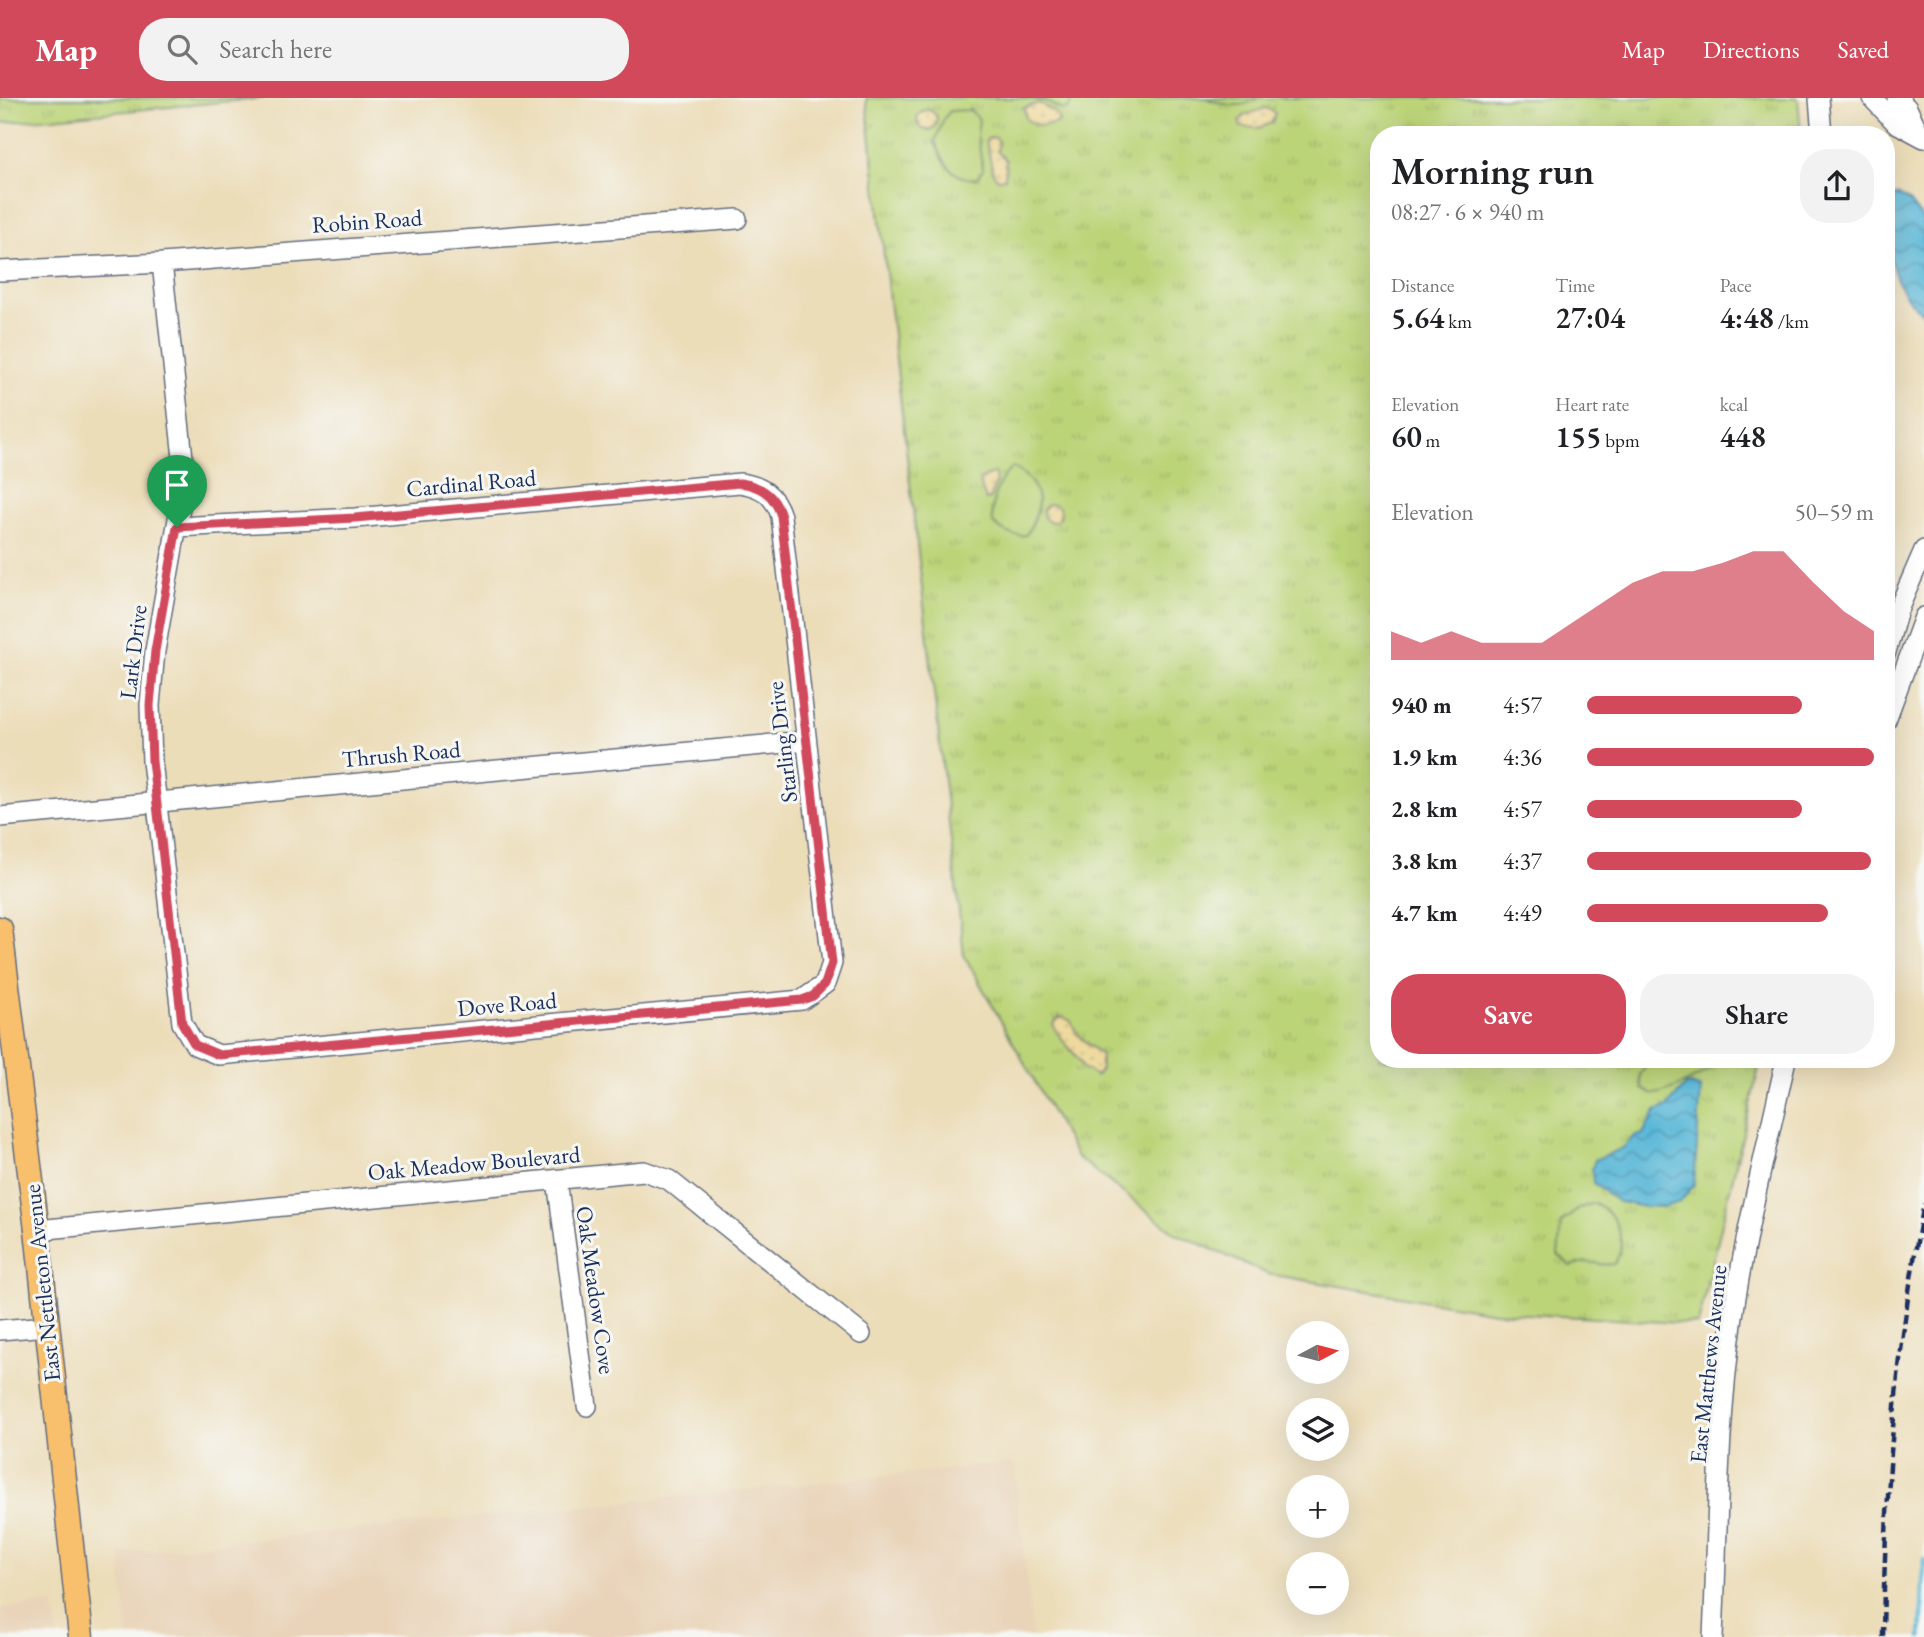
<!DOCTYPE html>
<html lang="en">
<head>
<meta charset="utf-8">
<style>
  :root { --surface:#fff; --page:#f2f2f2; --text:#202124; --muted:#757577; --accent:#d1495b }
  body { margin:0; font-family:"EB Garamond",serif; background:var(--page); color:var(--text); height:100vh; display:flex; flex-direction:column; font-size:26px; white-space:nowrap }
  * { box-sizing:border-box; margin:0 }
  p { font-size:23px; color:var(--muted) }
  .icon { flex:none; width:38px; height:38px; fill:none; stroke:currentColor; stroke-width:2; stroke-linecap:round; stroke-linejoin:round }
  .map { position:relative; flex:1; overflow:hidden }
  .panel { position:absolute; left:1370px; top:28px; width:525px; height:942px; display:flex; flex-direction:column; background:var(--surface); border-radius:28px; box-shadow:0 7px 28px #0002 }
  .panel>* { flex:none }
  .needle { width:46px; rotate:83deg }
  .buttons { position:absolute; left:1286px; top:1223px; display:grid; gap:14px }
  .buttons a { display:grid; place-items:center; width:63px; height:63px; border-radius:50%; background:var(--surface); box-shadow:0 7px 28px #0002; font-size:35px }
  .pin { position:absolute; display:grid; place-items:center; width:60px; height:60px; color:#fff; margin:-72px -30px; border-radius:50% 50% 50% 0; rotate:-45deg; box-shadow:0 0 7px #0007 }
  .pin .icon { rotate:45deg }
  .round { display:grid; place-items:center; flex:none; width:74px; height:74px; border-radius:28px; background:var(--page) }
  .headline { display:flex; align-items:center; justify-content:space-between; height:119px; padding:0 21px }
  h1 { font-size:38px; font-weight:600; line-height:52px }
  .metrics { display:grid; grid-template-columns:repeat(3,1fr); gap:10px; height:119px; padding:7px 21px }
  .metrics div { display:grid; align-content:center }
  .metrics b { font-size:30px; font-weight:600 }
  .metrics small { font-size:19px; font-weight:400 }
  .metrics p { font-size:19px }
  .chart { height:196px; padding:14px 21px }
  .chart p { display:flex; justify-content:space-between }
  .chart svg { width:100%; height:126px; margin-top:7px; fill:var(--accent); opacity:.7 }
  .primary-button { display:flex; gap:14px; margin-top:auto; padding:14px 21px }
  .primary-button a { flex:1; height:80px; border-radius:28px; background:var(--accent); color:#fff; font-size:28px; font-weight:600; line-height:80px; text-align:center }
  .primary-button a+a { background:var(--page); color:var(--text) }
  ul { padding:0 21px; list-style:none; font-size:23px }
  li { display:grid; grid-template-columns:112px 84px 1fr; align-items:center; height:52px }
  li i { height:18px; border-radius:9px; background:var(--accent) }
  header { display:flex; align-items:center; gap:42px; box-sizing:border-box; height:98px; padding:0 35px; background:var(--accent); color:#fff }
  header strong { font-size:33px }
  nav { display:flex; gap:38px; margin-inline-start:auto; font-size:24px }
  .search { width:490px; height:63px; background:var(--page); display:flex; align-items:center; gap:18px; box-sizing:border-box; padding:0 24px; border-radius:28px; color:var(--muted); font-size:26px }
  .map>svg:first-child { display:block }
  .built { fill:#e9d4b9 }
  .grass { fill:url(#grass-tufts); stroke:#6c826b; stroke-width:2 }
  .sand { fill:url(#sand-dots); stroke:#84847e; stroke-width:2 }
  .garden { fill:#bcd478; stroke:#6c826b; stroke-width:2 }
  .water { fill:url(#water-waves); stroke:#3a749b; stroke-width:2 }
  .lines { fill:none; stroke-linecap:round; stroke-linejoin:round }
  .stream { stroke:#5ab8d8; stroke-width:4.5 }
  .minor-casing { stroke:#646c7e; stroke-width:22 }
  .major-casing { stroke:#646c7e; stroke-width:27 }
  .minor { stroke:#fff; stroke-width:19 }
  .major { stroke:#f8bf6c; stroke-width:24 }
  .rail { stroke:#1b2f5e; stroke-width:4.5; stroke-dasharray:10 5; stroke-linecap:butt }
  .route-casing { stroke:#fff; stroke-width:14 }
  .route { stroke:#d1495b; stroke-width:9 }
  .labels { text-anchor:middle; stroke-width:6; stroke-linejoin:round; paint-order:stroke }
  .street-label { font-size:23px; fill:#1b2f5e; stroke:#f6f6f2 }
</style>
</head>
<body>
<header>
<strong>Map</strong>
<div class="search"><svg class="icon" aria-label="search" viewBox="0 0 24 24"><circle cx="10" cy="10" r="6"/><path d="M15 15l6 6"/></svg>Search here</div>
<nav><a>Map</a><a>Directions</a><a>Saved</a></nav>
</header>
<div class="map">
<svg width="1924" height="1539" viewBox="0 0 1924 1539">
  <defs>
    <pattern id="grass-tufts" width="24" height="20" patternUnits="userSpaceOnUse" patternTransform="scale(1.75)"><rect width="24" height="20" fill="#bcd478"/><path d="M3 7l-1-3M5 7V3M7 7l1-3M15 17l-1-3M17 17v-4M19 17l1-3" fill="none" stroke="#a1b66a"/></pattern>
    <pattern id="sand-dots" width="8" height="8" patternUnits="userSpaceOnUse" patternTransform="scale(1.75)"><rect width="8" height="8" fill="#eeda9e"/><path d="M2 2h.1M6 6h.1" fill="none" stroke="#ccbb8a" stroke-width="1.8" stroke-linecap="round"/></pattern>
    <pattern id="water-waves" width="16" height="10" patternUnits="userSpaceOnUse" patternTransform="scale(1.75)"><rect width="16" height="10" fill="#5ab8d8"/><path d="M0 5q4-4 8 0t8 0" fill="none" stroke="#4a96b2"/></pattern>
  </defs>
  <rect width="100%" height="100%" fill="#f6f6f2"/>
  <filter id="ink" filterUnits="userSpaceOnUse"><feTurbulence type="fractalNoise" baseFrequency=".0143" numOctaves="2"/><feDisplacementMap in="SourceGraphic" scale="14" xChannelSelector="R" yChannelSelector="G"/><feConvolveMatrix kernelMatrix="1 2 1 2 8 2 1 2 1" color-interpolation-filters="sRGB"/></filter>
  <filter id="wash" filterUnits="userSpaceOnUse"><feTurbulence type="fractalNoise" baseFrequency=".00686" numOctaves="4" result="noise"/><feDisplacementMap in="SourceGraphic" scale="28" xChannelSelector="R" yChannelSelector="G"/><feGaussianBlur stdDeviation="1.57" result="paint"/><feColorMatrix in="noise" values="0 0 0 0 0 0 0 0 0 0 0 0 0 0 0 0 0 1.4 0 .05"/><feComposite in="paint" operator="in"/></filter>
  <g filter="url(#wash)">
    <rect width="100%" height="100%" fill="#ecddb9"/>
    <path class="built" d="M1014,1365L1033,1539H127L120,1455Z
      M54,1505L57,1539H0V1510Z"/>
    <path class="grass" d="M0,0H264L0,25Z
      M866,0H1798L1801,37H1379V961H1761L1698,1226L1494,1214L1268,1176L1175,1135L1077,1059L964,857Z"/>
    <path class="sand" d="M1039,5L1057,16L1059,24C1046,29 1038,29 1026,21L1024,10Z
      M1266,10L1275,15L1272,25L1258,30L1241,29L1239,23L1245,17Z
      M917 22a10 10 0 1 1 20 0a10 10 0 1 1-20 0Z
      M992,39L996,40L999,45L997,53L1006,62L1005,80L997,81L993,74L986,42Z
      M994,375L996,384L990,400L986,402L979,382Z
      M1043 415a9 9 0 1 1 18 0a9 9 0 1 1-18 0Z
      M1060,919L1070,922L1078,937L1101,957V971L1096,978L1083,970C1076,952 1059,944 1053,926Z"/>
    <path class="garden" d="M1020,0H1073L1068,11L1062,12L1045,3Z
      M1206,0H1258C1241,12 1223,7 1206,0Z
      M970,12L979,21L977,37L983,71L977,80C953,84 943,63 935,44L944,20L950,13Z
      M1013,369C1043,387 1044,409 1026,437C1012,439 1003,434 993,425C990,404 997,382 1013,369Z
      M1711,961L1713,969C1706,976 1661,998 1651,996C1648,995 1645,992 1642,991L1640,977L1651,962Z
      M1594,1105C1617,1115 1629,1145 1614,1166C1594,1169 1595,1159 1571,1168L1558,1157L1561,1125L1580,1110Z"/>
    <path class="water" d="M1899,97L1909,103L1924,123V216C1887,189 1886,143 1887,101Z
      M1691,986L1701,990L1694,1087L1680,1104L1663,1109L1639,1108L1619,1104L1593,1085L1592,1071L1595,1062L1623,1050L1635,1037H1642L1656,1013L1667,1009L1686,987Z"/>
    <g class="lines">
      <path class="stream" d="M1921,1539L1924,1461"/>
    </g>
  </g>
  <g filter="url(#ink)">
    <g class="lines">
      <defs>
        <path id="minor" d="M1819,0L1822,37
          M1872,0L1896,25L1924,40
          M1897,0L1907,10L1920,37
          M162,165L183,360L182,398L155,553L150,607L152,663L182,925L195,947L219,957L802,902L825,886L832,865L781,418C774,396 761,388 740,385L355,420L177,429
          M0,173L162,165L737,121
          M1886,554L1898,512L1924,452
          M1886,622L1924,519
          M0,719L806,643
          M557,1082L587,1308
          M37,1132L644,1073L669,1082L861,1236
          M0,1232L47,1228
          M1713,1539C1718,1435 1717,1329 1732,1226C1744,1137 1767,1049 1786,961"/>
        <path id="major" d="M0,831L37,1132L81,1539"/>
      </defs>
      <use href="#minor" class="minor-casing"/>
      <use href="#major" class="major-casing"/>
      <use href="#minor" class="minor"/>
      <use href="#major" class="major"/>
      <path class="rail" d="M1883,1539C1885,1393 1896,1249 1924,1106"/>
    </g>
  </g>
  <g class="lines" filter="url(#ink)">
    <defs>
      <path id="route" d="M740,385C761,388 774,396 781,418L832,865L825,886L813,898L802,902L219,957L195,947L182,925L152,663L150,607L155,553L177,429L355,420Z"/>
    </defs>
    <use href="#route" class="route-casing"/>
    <use href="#route" class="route"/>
  </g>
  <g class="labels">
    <g class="street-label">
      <text transform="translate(367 123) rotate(-4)" y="8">Robin Road</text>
      <text transform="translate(471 385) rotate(-5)" y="8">Cardinal Road</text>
      <text transform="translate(133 554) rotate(-83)" y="8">Lark Drive</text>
      <text transform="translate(782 644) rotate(-97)" y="8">Starling Drive</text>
      <text transform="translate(401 656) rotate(-5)" y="8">Thrush Road</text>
      <text transform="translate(507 906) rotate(-5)" y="8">Dove Road</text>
      <text transform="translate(474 1065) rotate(-5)" y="8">Oak Meadow Boulevard</text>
      <text transform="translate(42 1185) rotate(-96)" y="8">East Nettleton Avenue</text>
      <text transform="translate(596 1192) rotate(82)" y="8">Oak Meadow Cove</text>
      <text transform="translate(1708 1266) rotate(-84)" y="8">East Matthews Avenue</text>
    </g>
  </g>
</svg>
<div class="buttons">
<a><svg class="needle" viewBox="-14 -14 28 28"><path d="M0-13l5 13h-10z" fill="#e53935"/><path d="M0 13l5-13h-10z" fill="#757577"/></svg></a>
<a><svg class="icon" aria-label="layers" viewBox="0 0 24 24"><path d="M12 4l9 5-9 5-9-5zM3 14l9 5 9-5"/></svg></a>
<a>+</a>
<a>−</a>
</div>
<div class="pin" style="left:177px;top:429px;background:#1e9e55"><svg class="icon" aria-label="arrive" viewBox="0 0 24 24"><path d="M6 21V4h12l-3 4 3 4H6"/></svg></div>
<section class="panel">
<div class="headline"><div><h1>Morning run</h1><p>08:27 · 6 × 940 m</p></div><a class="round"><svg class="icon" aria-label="share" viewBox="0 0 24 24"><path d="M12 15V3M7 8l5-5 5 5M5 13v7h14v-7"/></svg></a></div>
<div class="metrics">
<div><p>Distance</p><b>5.64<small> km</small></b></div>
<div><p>Time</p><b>27:04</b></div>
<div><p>Pace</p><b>4:48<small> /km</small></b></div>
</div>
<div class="metrics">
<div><p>Elevation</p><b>60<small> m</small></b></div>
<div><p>Heart rate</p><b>155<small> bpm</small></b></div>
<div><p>kcal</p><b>448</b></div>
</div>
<div class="chart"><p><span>Elevation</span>50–59 m</p>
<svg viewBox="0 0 160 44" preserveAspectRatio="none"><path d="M0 44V34L10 38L20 34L30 38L40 38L50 38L60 31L70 24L80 17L90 13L100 13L110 10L120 6L130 6L140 17L150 27L160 34V44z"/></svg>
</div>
<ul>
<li><b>940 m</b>4:57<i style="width:75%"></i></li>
<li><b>1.9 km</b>4:36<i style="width:100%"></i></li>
<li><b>2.8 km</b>4:57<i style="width:75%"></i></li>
<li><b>3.8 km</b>4:37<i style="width:99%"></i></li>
<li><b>4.7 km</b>4:49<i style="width:84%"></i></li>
</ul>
<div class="primary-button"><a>Save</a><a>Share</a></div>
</section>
</div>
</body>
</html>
